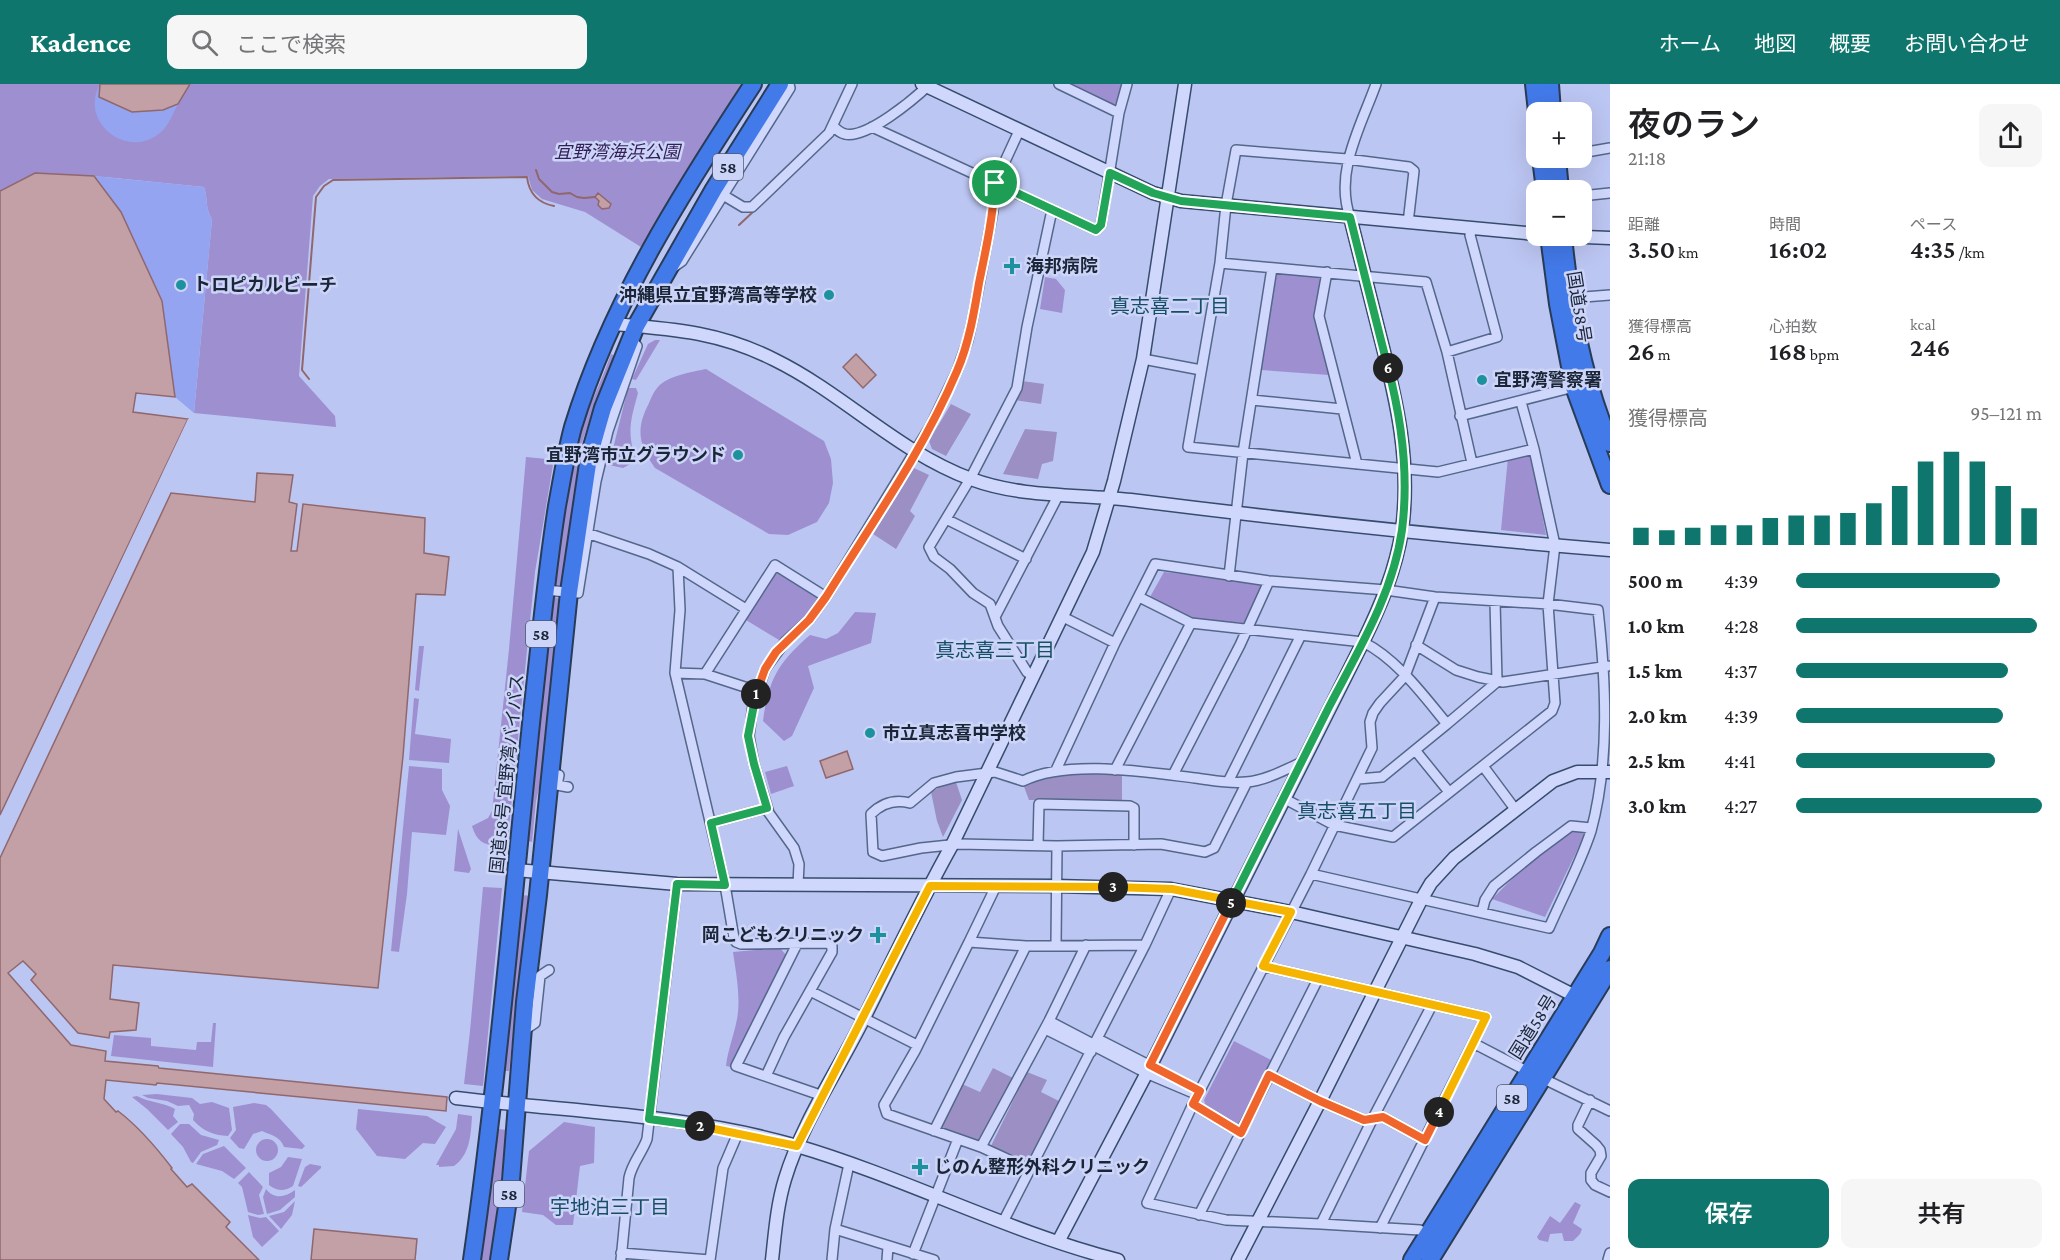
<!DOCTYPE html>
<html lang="ja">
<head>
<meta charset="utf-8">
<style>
  :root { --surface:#fff; --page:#f6f6f6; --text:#202124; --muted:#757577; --accent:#0f766e }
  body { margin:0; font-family:"Crimson Pro","Noto Sans JP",serif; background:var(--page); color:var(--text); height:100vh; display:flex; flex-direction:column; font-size:22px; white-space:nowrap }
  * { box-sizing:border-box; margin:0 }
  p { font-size:20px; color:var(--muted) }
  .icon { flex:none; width:33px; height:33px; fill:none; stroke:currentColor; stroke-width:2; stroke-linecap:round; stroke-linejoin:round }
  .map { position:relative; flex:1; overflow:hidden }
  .side { display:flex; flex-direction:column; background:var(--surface); width:450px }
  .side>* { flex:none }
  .controls { position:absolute; left:1526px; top:18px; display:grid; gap:12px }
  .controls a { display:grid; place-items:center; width:66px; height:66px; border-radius:12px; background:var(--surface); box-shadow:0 6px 24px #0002; font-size:30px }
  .pin { position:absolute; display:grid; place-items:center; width:51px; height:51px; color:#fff; margin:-26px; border:3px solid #fff; border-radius:50%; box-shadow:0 2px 6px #0007 }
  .km { position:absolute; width:30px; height:30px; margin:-15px; border-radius:50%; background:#222; color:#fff; font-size:16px; line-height:30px; text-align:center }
  .round { display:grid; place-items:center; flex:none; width:63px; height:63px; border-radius:12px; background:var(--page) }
  .headline { display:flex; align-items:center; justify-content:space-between; height:102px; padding:0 18px }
  h1 { font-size:33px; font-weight:600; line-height:45px }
  .figures { display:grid; grid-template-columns:repeat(3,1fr); gap:9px; height:102px; padding:6px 18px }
  .figures div { display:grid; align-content:center }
  .figures b { font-size:26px; font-weight:600 }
  .figures small { font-size:16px; font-weight:400 }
  .figures p { font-size:16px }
  .chart { height:168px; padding:12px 18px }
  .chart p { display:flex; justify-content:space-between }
  .chart svg { width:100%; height:108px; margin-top:6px; stroke:var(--accent); stroke-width:6 }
  .button { display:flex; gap:12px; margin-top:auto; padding:12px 18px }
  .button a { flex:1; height:69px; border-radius:12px; background:var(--accent); color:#fff; font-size:24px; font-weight:600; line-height:69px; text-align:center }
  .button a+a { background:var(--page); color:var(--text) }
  ul { padding:0 18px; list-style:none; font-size:20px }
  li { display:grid; grid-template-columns:96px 72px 1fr; align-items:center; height:45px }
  li i { height:15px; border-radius:8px; background:var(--accent) }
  header { display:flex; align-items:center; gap:36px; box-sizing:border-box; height:84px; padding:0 30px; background:var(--accent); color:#fff }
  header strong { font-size:28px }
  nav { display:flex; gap:33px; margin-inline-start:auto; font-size:21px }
  .search { width:420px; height:54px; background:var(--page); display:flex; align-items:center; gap:15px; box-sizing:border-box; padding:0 21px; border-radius:12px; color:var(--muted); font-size:22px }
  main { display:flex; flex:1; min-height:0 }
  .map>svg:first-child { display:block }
  .green { fill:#9e8fd0 }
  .sand { fill:#95a4f1 }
  .cemetery { fill:#9c8fc4 }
  .water { fill:#c2a0a6; stroke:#90676d; stroke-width:1.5 }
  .pier { fill:#bcc6f2 }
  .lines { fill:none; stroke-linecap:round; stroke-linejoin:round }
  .stream { stroke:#90676d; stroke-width:2 }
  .street-casing { stroke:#54678a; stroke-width:12 }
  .secondary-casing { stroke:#374c6c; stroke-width:15 }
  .highway-casing { stroke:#293c57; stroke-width:20 }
  .street { stroke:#cfd8fc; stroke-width:9 }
  .secondary { stroke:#cfd8fc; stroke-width:12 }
  .highway { stroke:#437aea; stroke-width:16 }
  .split-1-casing { stroke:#fff; stroke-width:12 }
  .split-2-casing { stroke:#fff; stroke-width:12 }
  .split-3-casing { stroke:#fff; stroke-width:12 }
  .split-4-casing { stroke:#fff; stroke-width:12 }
  .split-5-casing { stroke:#fff; stroke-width:12 }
  .split-6-casing { stroke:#fff; stroke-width:12 }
  .split-7-casing { stroke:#fff; stroke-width:12 }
  .split-1 { stroke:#f0652b; stroke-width:8 }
  .split-2 { stroke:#22a559; stroke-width:8 }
  .split-3 { stroke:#f5b400; stroke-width:8 }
  .split-4 { stroke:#f5b400; stroke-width:8 }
  .split-5 { stroke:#f0652b; stroke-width:8 }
  .split-6 { stroke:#22a559; stroke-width:8 }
  .split-7 { stroke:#22a559; stroke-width:8 }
  .poi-dot { fill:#1e919f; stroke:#ccd4f8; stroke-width:2 }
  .labels { text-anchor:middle; stroke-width:5; stroke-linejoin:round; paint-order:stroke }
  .shield { fill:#ccd4f8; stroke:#4f5a72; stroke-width:1.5 }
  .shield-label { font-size:16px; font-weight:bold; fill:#1a2638 }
  .park-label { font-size:18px; font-style:italic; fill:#331f56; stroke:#ccd4f8 }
  .poi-label { font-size:18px; font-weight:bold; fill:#1a2638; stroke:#ccd4f8; text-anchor:start }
  .street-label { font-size:18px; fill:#1a2638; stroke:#ccd4f8 }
  .neighbourhood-label { font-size:20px; fill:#164e68; stroke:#ccd4f8 }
</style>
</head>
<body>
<header>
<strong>Kadence</strong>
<div class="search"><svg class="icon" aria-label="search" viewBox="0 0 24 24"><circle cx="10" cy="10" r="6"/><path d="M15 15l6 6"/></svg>ここで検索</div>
<nav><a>ホーム</a><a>地図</a><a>概要</a><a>お問い合わせ</a></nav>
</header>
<main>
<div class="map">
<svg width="1610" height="1176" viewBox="0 0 1610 1176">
  <rect width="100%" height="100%" fill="#bcc6f2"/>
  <path class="green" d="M0,0H100L99,13L132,28L178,20L190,0H741L641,163L585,128L542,115L532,106L528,92L329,95L320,102L313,112L299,292L335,332L336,343L194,329L212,135C205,125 208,114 204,103L105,93L35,89L0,107Z
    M1067,0H1125L1121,21L1115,23Z
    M1277,188L1318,193L1321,197L1314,235L1329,291L1261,286Z
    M1045,193L1056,195L1065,206L1062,229L1040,225Z
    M655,256H660L636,296L632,295L648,260Z
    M611,270L615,272L593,325L582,359L578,360L576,355C587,327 601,299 611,270Z
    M706,285L824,357L831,375L833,399L829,419L817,438L788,451L769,450L655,384C639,361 635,346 649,319C651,314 654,307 658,303C667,292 692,288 706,285Z
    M628,304H636L638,309C630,338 627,348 636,377L623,384L609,381Z
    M1526,369L1531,372L1546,451L1501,446L1508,373Z
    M526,373L547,375L553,381L535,488L507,763C488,761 478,762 472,742L488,734L492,727L509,565Z
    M575,382L582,383L565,501L561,502L556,501L555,496L564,423L572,385Z
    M776,487L820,514L801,537L779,556L746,536Z
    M1164,488L1263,499L1245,539L1194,536L1150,513Z
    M555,513L559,515L562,519L544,683L536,717L532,758L525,756L552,515Z
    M855,528L876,529L871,559L808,582L814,604L792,652L784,657L763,637C769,594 778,579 810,551L826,555L838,549Z
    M419,562H424L419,607L415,606Z
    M414,614L419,615L415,650L451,655L449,679L409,676Z
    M409,682L442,685V706L450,722L446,751L412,748L407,810L399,868L391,867Z
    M787,682L794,702L771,710L765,688Z
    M458,745L471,785L469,789L454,787Z
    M1573,746L1585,750L1545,833L1492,815L1525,782Z
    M483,803L502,804L483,1002L464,1000L470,947Z
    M522,811L531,812L520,914L513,950L509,987H500Z
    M780,864L786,871L731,983L726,982C728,965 734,951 737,935C741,914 736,889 733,868Z
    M213,939H216L213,983L111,972L114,951L151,954V962L196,966L197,958H211Z
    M1234,957L1275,978L1243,1038L1238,1040L1206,1023L1204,1016Z
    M157,1010L192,1014L200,1020L212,1018L229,1024L232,1046L228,1052C213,1051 203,1047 193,1036L194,1030L189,1021L178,1022L167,1017L148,1014L142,1011Z
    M137,1012C150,1019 163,1018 175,1025L173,1032L178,1038L168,1046L147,1025L132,1013Z
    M254,1019L266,1021L271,1025L305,1062L302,1065L284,1063C280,1052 271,1051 262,1047L253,1050L244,1065L239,1064L230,1054L236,1046L233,1023Z
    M358,1025L427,1032L446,1043L435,1060L423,1059L405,1075L377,1072L356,1045Z
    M458,1030L472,1032C471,1050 470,1071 454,1082L439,1083V1081H436L456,1045Z
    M564,1038L595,1043L594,1079L580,1082L573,1141H556L543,1131L522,1128L529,1067Z
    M180,1040H189L201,1051L219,1056L217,1061L201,1068L193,1079L191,1078L183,1063L171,1050Z
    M498,1045L508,1046L490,1176H478Z
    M256 1066a11 11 0 1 1 22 0a11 11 0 1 1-22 0Z
    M224,1062L246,1084L234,1095L222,1087L196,1080L203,1070Z
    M288,1073L302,1075L293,1102C284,1108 277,1107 269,1101V1089L281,1083Z
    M310,1080L321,1082V1084L301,1103L298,1102L305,1083Z
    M249,1088L263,1103L259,1111L264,1130L258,1131L248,1128L242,1103L238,1099Z
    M266,1105C274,1116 286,1113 295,1106V1113L280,1126L267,1130L263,1113Z
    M295,1117L292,1131L281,1145L269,1132L284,1128Z
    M1575,1118L1581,1121L1573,1139L1582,1145L1580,1150L1573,1157H1564L1562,1149L1550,1150L1548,1158L1539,1156L1537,1153L1550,1132L1560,1139Z
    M248,1131L260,1134L266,1133L279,1147L262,1163L253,1153Z"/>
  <path class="sand" d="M100,0L99,13C127,28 148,33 178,20C173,29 169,41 161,48C129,77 78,39 100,0Z
    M94,92L204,103C208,114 205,125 212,135L194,329L175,313L162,216L121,128Z"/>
  <path class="cemetery" d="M1022,297L1044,300L1041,320L1015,316Z
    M951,320L971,330L946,372L932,365L929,357Z
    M1025,345L1057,348L1053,377L1042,380L1038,395L1003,390Z
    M914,384L929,391L910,427L915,432L896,465L873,450Z
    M1122,689V717L1029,716L1023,700L1046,692L1059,690Z
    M956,698L962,716L943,753L937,737L931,708L942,702Z
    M993,984L1013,994L980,1058L941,1044L962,1000L980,1008Z
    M1027,988L1047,996L1041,1008L1061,1018L1029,1077L991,1062Z"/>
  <path class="water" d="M100,0H190L178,20L163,26L132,28L99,13Z
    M35,89L94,92L121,128L162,217L175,313L136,309L133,328L188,335L0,731V107Z
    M598,109L611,120L609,124L602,125L598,121L599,117L595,113Z
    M856,270L876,291L863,304L843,283Z
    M257,389L293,391L289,418L297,420L291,467H297L303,420L425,434L424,469L449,473L445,511L416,510L403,672L378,904L113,881L110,915L139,919L136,946L110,948L109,954L78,949L31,896L36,890L23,877L8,889L71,961L106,967L105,977L158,982L159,984L447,1013L446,1027L157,999L156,1001L106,996L104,1015L116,1028L118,1027C139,1043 156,1063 172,1084L171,1085L187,1103L192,1100L230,1138L226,1143L259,1176H0V774L171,409L255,418Z
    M847,667L853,685L826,694L820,677Z
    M314,1145L417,1155L415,1176H311Z"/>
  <path class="pier" d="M188,335H191L3,733L0,734Z"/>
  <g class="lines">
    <path class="stream" d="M536,86L539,95L552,108L559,110L570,109L577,113L584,114L595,113
      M739,141L755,126
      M309,295L302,286L316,113L324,102L333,96L527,93C529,110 538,119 554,122"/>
    <defs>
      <path id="street" d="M1059,0L1119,29
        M833,42C837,46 840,49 845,50C867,55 914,15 930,0
        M872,43L1096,146L1101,141L1119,29L1127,0
        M1581,69L1610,64
        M723,111L743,123H752L829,49L852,0
        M1581,112L1610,109
        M1350,133C1334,88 1361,42 1376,0
        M1220,179L1426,198L1447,268L1472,379
        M675,182L682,177L790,4L789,0
        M1327,188L1319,232L1357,380
        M1571,214L1610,211
        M1447,268L1497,253L1470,151L1472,145
        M1143,275L1201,286
        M1252,316L1342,325
        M1521,318L1534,365
        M1460,332L1574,303
        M946,435L1026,475
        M587,449L649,470L678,483L746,525
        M678,483L680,526L675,589L725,801L734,854L736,858L741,860L827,859L832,862V868L784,953L766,992
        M1229,492L1243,369L1272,184
        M545,506L578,509L596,397L608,347L637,262L630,255
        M1139,513L1191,539L1363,558C1397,575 1423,611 1447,640L1382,693L1358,695
        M1495,517L1497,597
        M995,533L1059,410
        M1063,533L1115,559
        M1416,561L1456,586L1478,593L1503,598L1608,582
        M675,589L705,590L757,607
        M705,590L775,481L826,513
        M1032,592L1027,588L998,542L990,520L973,509L950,485L934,473L929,463L970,395L1017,304L1027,243L1052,126
        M1447,640L1498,597
        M1415,666L1449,708
        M1483,682L1515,725
        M1056,686L1115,559L1155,480L1269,497L1386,506L1435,513L1548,520L1598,526C1606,598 1610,677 1591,747C1580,780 1563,812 1549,844L1311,790L1372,664L1370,638L1373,629L1380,619L1405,592L1435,513
        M1115,686L1191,539
        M559,691L557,701L568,703
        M1173,691L1240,561L1269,497
        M1228,698L1301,551
        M1247,698L1214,764L1205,768L1161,760L1057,762L959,760L921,764L882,772L873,768L871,730C882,719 895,715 910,719L934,699L956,693L995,688L1023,697C1067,675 1146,688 1195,694C1212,696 1229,700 1246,698C1264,697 1285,686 1302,678
        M1283,714L1334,741L1393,753L1552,627L1555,619L1548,520L1555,461L1534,365L1438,388L1188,363L1220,179L1226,121L1236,66L1347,75L1409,83L1414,87L1408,139
        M711,739L767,724
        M1038,761L1039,720L1130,722L1134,724V761
        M1311,790L1193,1020L1147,1119L1226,1136L1321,1140
        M798,801L799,780L794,764L769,729L754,680L749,652L753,621L765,585L785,558L809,536L826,513L930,343L957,287L968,256L973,233L993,127L995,99L1019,47
        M1482,828L1485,816L1494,802L1536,768L1571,742L1591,744
        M969,858L996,802
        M797,860L736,982L823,1012
        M1056,860L1057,762
        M1145,861L1171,805
        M1263,882L1486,933L1380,1144
        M810,907L917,961
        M1049,937L1095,961
        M1045,945L1091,968
        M523,947L535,939L540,892L549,886
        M1098,955L1184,999
        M1473,959L1529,988
        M1094,962L1146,989L1198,1011
        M1269,991L1320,1017L1364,1036L1373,1034L1432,921
        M1544,995L1610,1027
        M1590,1016L1578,1041V1045L1596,1061L1600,1066L1601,1072L1591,1089V1096L1595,1101L1610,1108
        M1193,1020L1241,1049
        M934,1047L1026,862
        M981,1063L1049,937L1086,861
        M1199,1131L1318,895
        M1003,1138L1145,861L1026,862L969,858L915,967L884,1021L887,1030L981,1063L1029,1085
        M835,1145L849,1080
        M1420,1146L1321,1140L1373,1034L1383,1033L1425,1056
        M621,1169L710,1176
        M913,1170L958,1055
        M621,1176L629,1094C632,1079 642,1069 647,1055L677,800
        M710,1176L723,1084L738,1049
        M832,1176L835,1145L934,1176
        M887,1176L888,1163
        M1608,1176L1610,1169"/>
      <path id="secondary" d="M922,0L1153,109L1181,117L1536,150
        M1560,152L1610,154
        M613,240C673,245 720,248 775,276C844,310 898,368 971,395C1022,414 1078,410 1131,416C1290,436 1450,453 1610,466
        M516,786L677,800L1056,802L1171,805L1291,828L1475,870L1518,883L1575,912
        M456,1014C570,1028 687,1030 797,1062C906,1094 1008,1148 1118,1176
        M1058,1158L1151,981L1363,558C1380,523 1396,486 1402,446C1411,378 1397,318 1380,252C1370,212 1360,172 1350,133
        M772,1176C775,1149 777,1121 785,1095C802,1039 837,988 863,936C892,878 920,818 952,761L1093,468L1114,397L1143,275L1185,0
        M1238,1176L1320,1017L1421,816L1431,799L1454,774L1553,697L1577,688H1610"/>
      <path id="highway" d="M1534,0L1537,28
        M1550,0L1552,28
        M1541,74L1545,106
        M1557,74L1560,106
        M1549,152L1558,220L1574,303L1610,401
        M1563,152C1570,223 1582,293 1610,359
        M472,1176C498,995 513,812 532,630C540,561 546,491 557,422C562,395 566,369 573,343C611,219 682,108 753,0
        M499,1176L511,1096L525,918L538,811L569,508L589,373L603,324L636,242L714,105L780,0
        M1412,1176L1602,869L1610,852
        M1430,1176L1610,885"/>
    </defs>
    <use href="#street" class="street-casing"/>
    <use href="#secondary" class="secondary-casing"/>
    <use href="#highway" class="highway-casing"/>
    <use href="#street" class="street"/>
    <use href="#secondary" class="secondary"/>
    <use href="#highway" class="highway"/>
  </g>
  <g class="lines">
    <defs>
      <path id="split-1" d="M756,610L765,585L776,568L809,536L826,513C872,439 923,367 957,287C969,259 974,229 979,199C986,165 993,133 995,99"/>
      <path id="split-2" d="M700,1042L649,1035L677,800L725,801L711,739L767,724L754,680L748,652L756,610"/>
      <path id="split-3" d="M700,1042L797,1062L930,802L1113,803"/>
      <path id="split-4" d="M1113,803L1172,805L1291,828L1263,882L1486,933L1439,1028"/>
      <path id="split-5" d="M1231,819L1150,981L1200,1007L1193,1020L1241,1049L1269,991L1320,1017L1364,1036L1383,1033L1425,1056L1439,1028"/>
      <path id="split-6" d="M1231,819C1264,754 1296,688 1329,623C1358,567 1393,510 1402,446C1409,391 1402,337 1388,284"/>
      <path id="split-7" d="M995,99L1096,146L1101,141L1110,89L1153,109L1181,117L1350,133L1388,284"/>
    </defs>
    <use href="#split-1" class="split-1-casing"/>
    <use href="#split-2" class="split-2-casing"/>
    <use href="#split-3" class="split-3-casing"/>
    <use href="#split-4" class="split-4-casing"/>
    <use href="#split-5" class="split-5-casing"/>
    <use href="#split-6" class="split-6-casing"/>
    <use href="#split-7" class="split-7-casing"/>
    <use href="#split-1" class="split-1"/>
    <use href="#split-2" class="split-2"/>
    <use href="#split-3" class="split-3"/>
    <use href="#split-4" class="split-4"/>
    <use href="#split-5" class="split-5"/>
    <use href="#split-6" class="split-6"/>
    <use href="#split-7" class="split-7"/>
  </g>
  <g class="poi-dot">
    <path d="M1009 173h6v6h6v6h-6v6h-6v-6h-6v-6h6z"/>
    <circle cx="181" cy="201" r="6"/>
    <circle cx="829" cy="211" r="6"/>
    <circle cx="1482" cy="296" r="6"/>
    <circle cx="738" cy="371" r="6"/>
    <circle cx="870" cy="649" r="6"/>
    <path d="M875 842h6v6h6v6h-6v6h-6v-6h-6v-6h6z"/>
    <path d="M917 1074h6v6h6v6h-6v6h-6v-6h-6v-6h6z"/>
  </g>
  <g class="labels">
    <g class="shield">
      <rect x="713" y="70" width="30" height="26" rx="4.5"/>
      <rect x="526" y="537" width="30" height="26" rx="4.5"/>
      <rect x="1497" y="1001" width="30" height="26" rx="4.5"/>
      <rect x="494" y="1097" width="30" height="26" rx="4.5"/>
    </g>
    <g class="shield-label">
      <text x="728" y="89">58</text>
      <text x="541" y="556">58</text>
      <text x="1512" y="1020">58</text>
      <text x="509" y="1116">58</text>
    </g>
    <g class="park-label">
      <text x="617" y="74">宜野湾海浜公園</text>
    </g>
    <g class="poi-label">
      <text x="1026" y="188">海邦病院</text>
      <text x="193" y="207">トロピカルビーチ</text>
      <text x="817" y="217" text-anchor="end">沖縄県立宜野湾高等学校</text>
      <text x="1494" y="302">宜野湾警察署</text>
      <text x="726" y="377" text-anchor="end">宜野湾市立グラウンド</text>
      <text x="882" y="655">市立真志喜中学校</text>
      <text x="864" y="857" text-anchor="end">岡こどもクリニック</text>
      <text x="934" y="1089">じのん整形外科クリニック</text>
    </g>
    <g class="street-label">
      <text transform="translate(1579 223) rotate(81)" y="6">国道58号</text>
      <text transform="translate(507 690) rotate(-84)" y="6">国道58号 宜野湾バイパス</text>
      <text transform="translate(1533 943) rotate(-58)" y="6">国道58号</text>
    </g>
    <g class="neighbourhood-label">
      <text x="1170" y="229">真志喜二丁目</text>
      <text x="995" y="573">真志喜三丁目</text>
      <text x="1357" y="734">真志喜五丁目</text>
      <text x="610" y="1130">宇地泊三丁目</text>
    </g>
  </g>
</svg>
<div class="controls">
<a>+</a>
<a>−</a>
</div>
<div class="pin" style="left:995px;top:99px;background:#1e9e55"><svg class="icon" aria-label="arrive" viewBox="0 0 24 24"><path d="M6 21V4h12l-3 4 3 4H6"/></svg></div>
<b class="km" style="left:756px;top:610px">1</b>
<b class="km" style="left:700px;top:1042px">2</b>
<b class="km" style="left:1113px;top:803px">3</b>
<b class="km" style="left:1439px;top:1028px">4</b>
<b class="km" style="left:1231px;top:819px">5</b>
<b class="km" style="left:1388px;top:284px">6</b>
</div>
<section class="side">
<div class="headline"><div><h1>夜のラン</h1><p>21:18</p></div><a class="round"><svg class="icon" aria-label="share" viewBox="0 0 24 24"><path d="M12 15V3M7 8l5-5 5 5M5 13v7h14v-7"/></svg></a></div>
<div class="figures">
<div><p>距離</p><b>3.50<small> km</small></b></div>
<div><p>時間</p><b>16:02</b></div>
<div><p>ペース</p><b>4:35<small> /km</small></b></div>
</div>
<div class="figures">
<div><p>獲得標高</p><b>26<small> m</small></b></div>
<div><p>心拍数</p><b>168<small> bpm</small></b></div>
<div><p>kcal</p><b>246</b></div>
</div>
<div class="chart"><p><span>獲得標高</span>95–121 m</p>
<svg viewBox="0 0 160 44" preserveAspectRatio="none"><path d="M5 44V37M15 44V38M25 44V37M35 44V36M45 44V36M55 44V33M65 44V32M75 44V32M85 44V31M95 44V27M105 44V20M115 44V10M125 44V6M135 44V10M145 44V20M155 44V29"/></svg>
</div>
<ul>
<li><b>500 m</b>4:39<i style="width:83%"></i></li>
<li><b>1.0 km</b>4:28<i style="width:98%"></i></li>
<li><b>1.5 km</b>4:37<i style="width:86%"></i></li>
<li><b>2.0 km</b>4:39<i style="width:84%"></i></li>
<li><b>2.5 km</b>4:41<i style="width:81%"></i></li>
<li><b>3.0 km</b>4:27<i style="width:100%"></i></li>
</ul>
<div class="button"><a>保存</a><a>共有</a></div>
</section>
</main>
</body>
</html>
